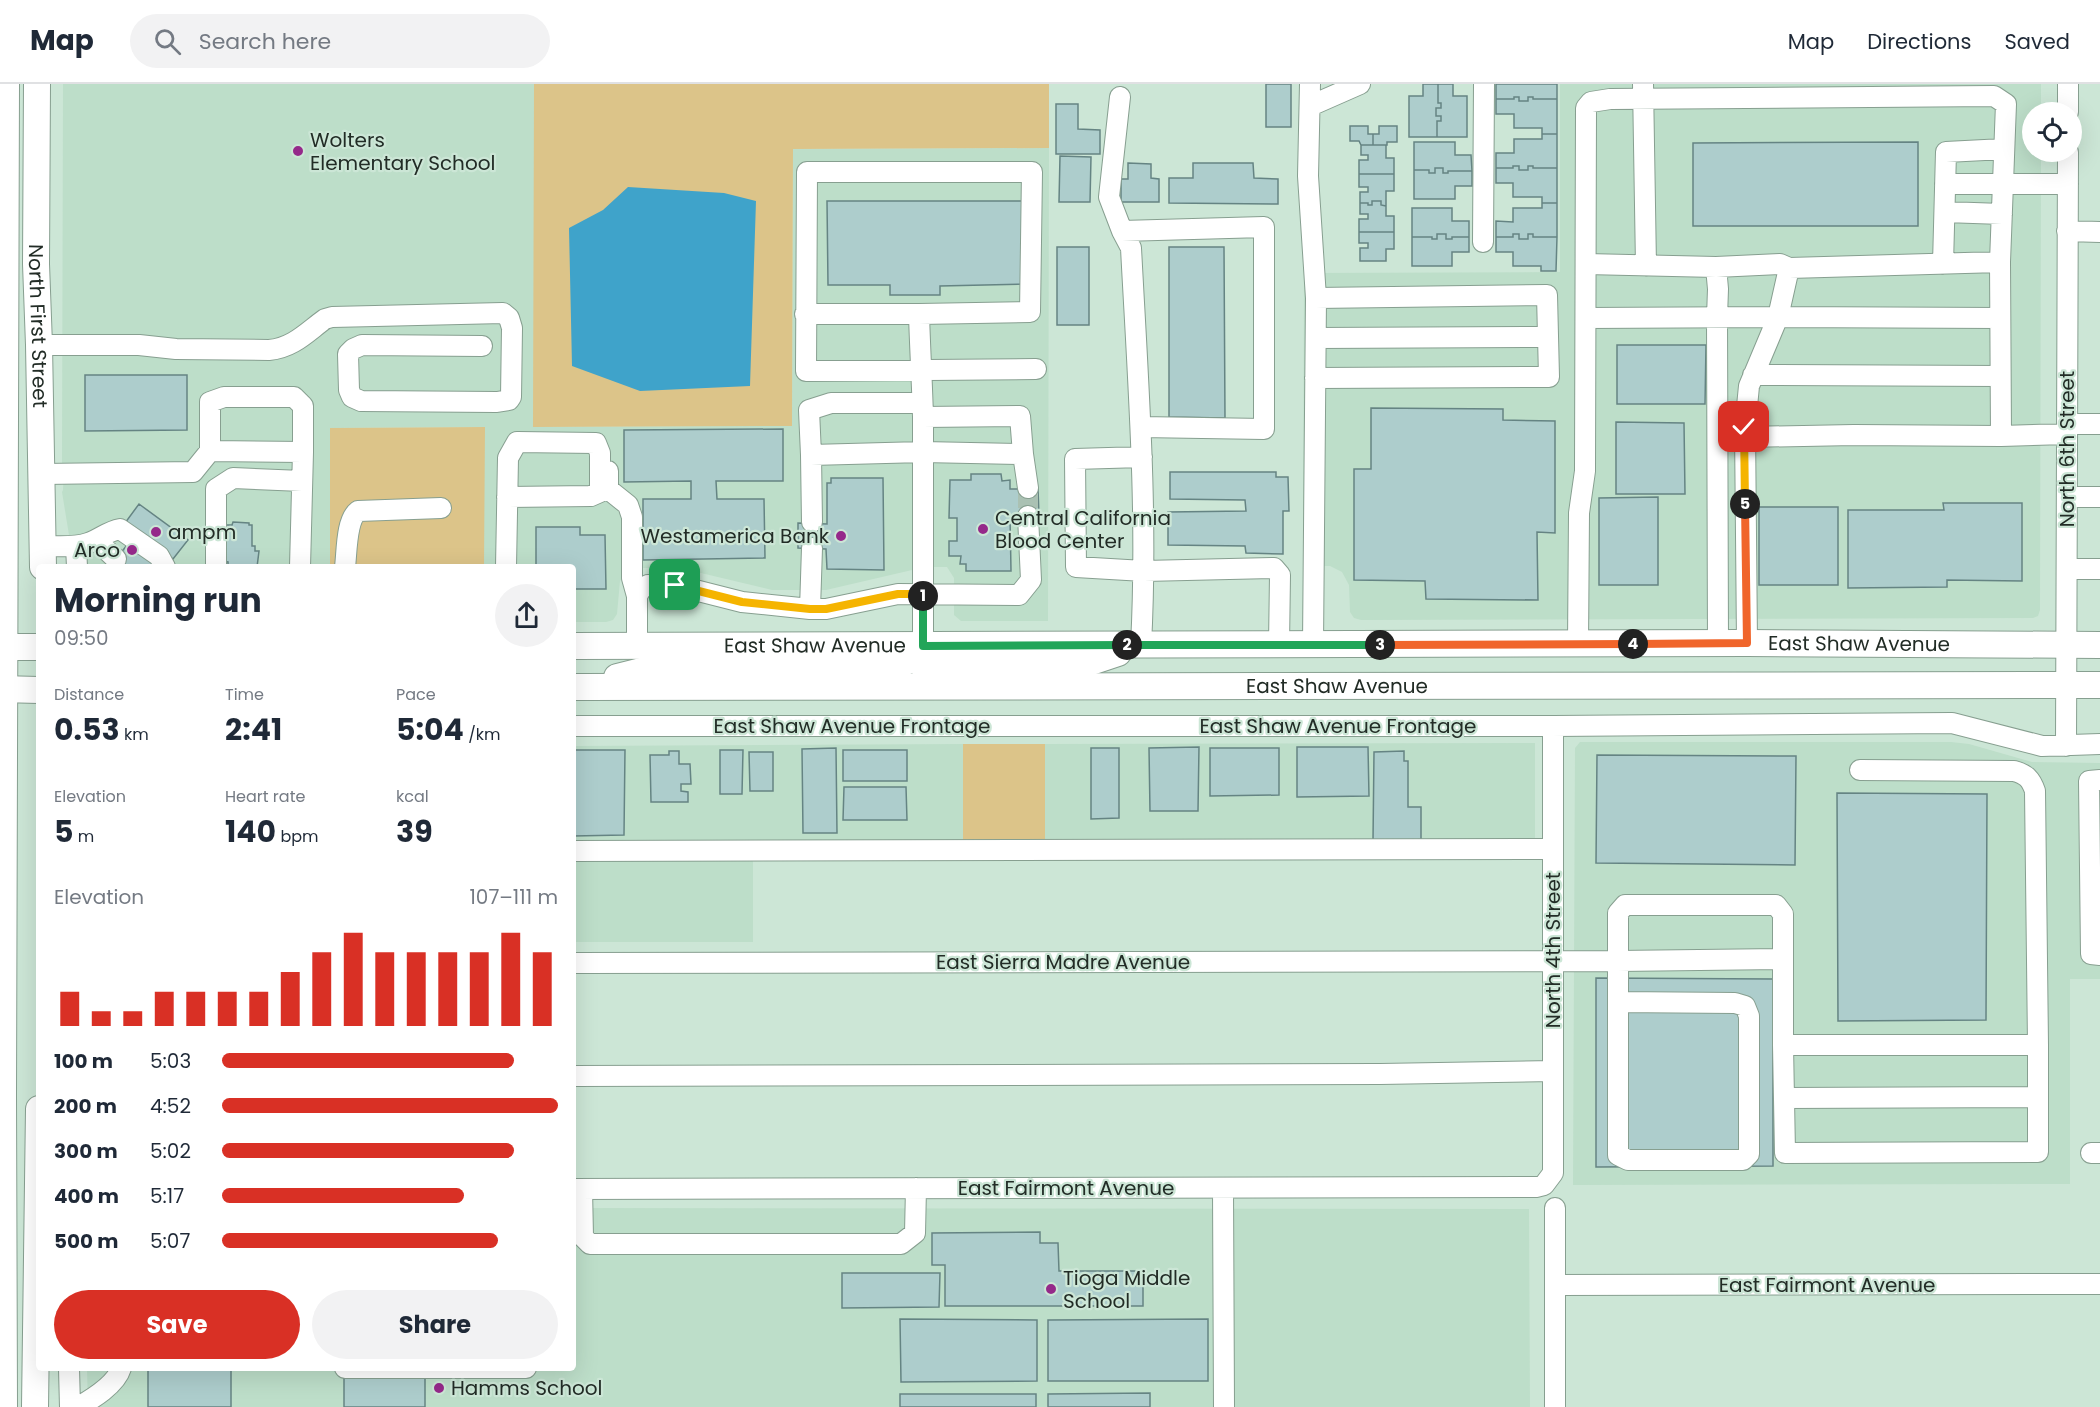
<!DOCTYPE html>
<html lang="en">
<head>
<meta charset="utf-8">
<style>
  :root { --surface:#fff; --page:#f2f2f3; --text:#1f2937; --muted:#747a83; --line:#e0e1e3; --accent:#d93025 }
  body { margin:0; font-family:Poppins,sans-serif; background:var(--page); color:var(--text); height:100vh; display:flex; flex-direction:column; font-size:22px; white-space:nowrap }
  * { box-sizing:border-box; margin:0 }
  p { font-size:20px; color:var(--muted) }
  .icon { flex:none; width:33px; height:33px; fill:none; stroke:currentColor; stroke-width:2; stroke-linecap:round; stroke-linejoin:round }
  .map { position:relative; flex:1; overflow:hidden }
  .drawer { position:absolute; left:36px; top:480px; width:540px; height:807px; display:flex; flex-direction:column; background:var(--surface); border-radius:6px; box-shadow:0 6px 24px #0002 }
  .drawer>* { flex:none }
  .buttons { position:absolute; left:2022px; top:18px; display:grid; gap:12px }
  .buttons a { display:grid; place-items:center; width:60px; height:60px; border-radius:50%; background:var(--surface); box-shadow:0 6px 24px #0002; font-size:30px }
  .pin { position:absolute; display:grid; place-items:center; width:51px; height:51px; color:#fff; margin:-26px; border-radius:12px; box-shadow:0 3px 9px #0006 }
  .km { position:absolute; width:30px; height:30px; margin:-15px; border-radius:50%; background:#222; color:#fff; font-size:16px; line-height:30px; text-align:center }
  .round { display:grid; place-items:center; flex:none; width:63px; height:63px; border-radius:32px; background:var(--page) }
  .overview { display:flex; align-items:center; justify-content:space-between; height:102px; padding:0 18px }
  h1 { font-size:33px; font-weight:700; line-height:45px }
  .stats { display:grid; grid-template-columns:repeat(3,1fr); gap:9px; height:102px; padding:6px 18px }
  .stats div { display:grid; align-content:center }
  .stats b { font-size:30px; font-weight:700 }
  .stats small { font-size:16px; font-weight:400 }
  .stats p { font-size:16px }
  .chart { height:168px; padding:12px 18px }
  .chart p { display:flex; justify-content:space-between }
  .chart svg { width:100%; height:108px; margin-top:6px; stroke:var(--accent); stroke-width:6 }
  .action { display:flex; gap:12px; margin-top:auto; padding:12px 18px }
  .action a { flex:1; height:69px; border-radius:36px; background:var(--accent); color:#fff; font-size:24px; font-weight:700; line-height:69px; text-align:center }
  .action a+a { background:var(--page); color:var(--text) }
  ul { padding:0 18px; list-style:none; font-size:20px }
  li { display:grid; grid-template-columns:96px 72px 1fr; align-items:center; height:45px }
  li i { height:15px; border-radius:8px; background:var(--accent) }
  header { display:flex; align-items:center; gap:36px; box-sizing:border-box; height:84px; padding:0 30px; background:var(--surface); border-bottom:2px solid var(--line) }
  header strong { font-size:28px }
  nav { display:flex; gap:33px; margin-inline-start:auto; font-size:21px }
  .search { width:420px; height:54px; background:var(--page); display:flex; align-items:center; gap:15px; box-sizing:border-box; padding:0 21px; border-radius:33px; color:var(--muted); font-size:22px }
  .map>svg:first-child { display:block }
  .built { fill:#bddec9 }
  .green { fill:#dcc489 }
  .water { fill:#3fa3ca }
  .building { fill:#adcdcc; stroke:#658483; stroke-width:1.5 }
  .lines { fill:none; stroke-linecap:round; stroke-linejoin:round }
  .minor-tunnel { stroke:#aac1b3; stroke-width:20; stroke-dasharray:20 10; stroke-linecap:butt }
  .minor-casing { stroke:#879f90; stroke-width:22 }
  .major-casing { stroke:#879f90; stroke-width:28 }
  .minor { stroke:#fff; stroke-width:20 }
  .major { stroke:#fff; stroke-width:26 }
  .split-1-casing { stroke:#fff; stroke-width:12 }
  .split-2-casing { stroke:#fff; stroke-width:12 }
  .split-3-casing { stroke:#fff; stroke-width:12 }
  .split-4-casing { stroke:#fff; stroke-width:12 }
  .split-5-casing { stroke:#fff; stroke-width:12 }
  .split-6-casing { stroke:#fff; stroke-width:12 }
  .split-1 { stroke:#f5b400; stroke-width:8 }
  .split-2 { stroke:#22a559; stroke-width:8 }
  .split-3 { stroke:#22a559; stroke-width:8 }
  .split-4 { stroke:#f0652b; stroke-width:8 }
  .split-5 { stroke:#f0652b; stroke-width:8 }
  .split-6 { stroke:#f5b400; stroke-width:8 }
  .poi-dot { fill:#95298a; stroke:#cce6d6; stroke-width:2 }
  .labels { text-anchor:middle; stroke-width:4.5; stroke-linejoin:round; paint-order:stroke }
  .poi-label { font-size:20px; fill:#222c26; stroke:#cce6d6; text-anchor:start }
  .street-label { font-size:20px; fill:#222c26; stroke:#cce6d6 }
</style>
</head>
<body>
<header>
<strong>Map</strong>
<div class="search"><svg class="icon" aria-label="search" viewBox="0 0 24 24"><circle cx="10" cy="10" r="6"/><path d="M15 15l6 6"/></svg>Search here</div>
<nav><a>Map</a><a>Directions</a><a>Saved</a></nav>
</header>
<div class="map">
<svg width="2100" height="1323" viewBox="0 0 2100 1323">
  <rect width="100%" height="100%" fill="#cce6d6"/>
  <path class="built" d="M63,0H534V343L792,342L793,65L1049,64L1048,537H961L954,531V494L947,483H925L826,506H772L680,484H638L624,491L620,497L617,530L613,536L606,538H573V483H484V343L330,344V483H69V451L62,408L63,406L64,381L62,379Z
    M1560,0H2041V28H2032V68H2041L2040,526L2038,532L2033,534L1361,536L1354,534L1350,528L1349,501L1342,488L1330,482H1303L1304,189L1560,188Z
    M1580,658H1951L1969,660L2032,678L2100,679V895H2070V1100L1573,1101L1575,664Z
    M1535,659V759L1045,760V660Z
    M963,660V761L573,762V662Z
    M573,777H753V858H573Z
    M573,1124L1529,1125L1530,1323H88L87,1284H573Z"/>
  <path class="green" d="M534,0H1049V64L793,65L792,342L533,343Z
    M485,343L484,483H330V344Z
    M963,660H1045V760L963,761Z"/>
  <path class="water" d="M628,103L724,109L756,117L750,302L640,307L572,282L569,144L603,126Z"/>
  <path class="building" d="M1266,0H1291V43H1266Z
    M1423,0H1438V19H1441V24H1436V32H1441V37H1437V53H1409V12H1423Z
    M1438,0H1453V12H1467V53H1437V37H1441V32H1436V24H1441V19H1438Z
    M1496,0H1557V15H1533V13H1528V17H1519V13H1514V15H1496Z
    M1514,13H1519V17H1528V13H1533V15H1557V50H1542V44H1514V30H1496V15H1514Z
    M1056,20H1078V45L1100,46V70H1056Z
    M1350,42H1368V50H1373V61H1361L1359,57H1350Z
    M1379,42H1397V58H1387V61H1373V50H1379Z
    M1542,50H1557V84H1533V82H1528V86H1519V82H1513V84H1496V69H1514V55H1542Z
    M1414,58H1455V71H1471L1472,87H1448V89H1443V84H1435V89H1429V86H1414Z
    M1918,58V142H1693V59Z
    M1361,61H1386V74H1394V90H1359V76H1368V71H1361Z
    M1060,72L1091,73L1090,118H1059Z
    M1128,79L1151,80V94L1159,95V118H1121V95H1128Z
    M1193,79H1253L1254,94L1278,95V120L1169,119V94H1193Z
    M1513,82H1519V86H1528V82H1533V84H1557V119H1542V113H1513V99H1496V84H1513Z
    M1435,84H1443V89H1448V87H1472V102H1455V115H1414V86H1429V89H1435Z
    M1359,90H1394V107H1386V122L1381,121V117H1372V121H1368V119H1360V108H1368V103H1359Z
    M827,117H1024L1025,200L940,202V211H890V201H828Z
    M1372,117H1381V121L1386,122V132H1394V148H1359V135H1368V130H1360V119H1368V121H1372Z
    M1542,119H1557V153H1533V150H1528V155H1519V150H1513V153H1496V137L1513,138V124H1542Z
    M1412,124H1452V137H1469V153H1452V155H1446V150H1437V155H1432V153H1412Z
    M1359,148H1394V165H1386V177H1360V164H1368V159H1359Z
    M1437,150H1446V155H1452V153H1469V168H1452V182H1412V153H1432V155H1437Z
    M1513,150H1519V155H1528V150H1533V153H1557L1556,187H1541V182H1513V168H1496V153H1513Z
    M1057,163H1089V241H1057Z
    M1169,163H1224L1225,334L1169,333Z
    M1617,261H1706L1705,320H1617Z
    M85,291H187V346L85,347Z
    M1371,324L1503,325V336L1555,337V449L1537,448L1538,516L1426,515L1425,497L1354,496V385H1371Z
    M1616,338L1684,339L1685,410H1616Z
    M783,345V397H716L717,415H764L765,474L643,476V415H691V397L624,398V346Z
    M1170,388H1276V393H1288L1289,427H1283V470L1246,469L1245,462L1168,461V428L1246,427L1245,416L1170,415Z
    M971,390H1001L1002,397L1010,396V405H1038L1039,431L1010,432L1011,487H966V480H960L961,472H949V457H957V434H949L950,396H971Z
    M831,394H883L884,486L827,485L826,465L798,464V439L827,440V399H831Z
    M1658,413V501H1599V414Z
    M1943,419H2022V497L1947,496V503L1848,504V426H1944Z
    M139,420L188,456L173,475L125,439Z
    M1759,423H1838V501H1759Z
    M233,438L249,439V441H252V462H255V467H259L257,483H228V478L221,477L224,441H232Z
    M536,443H580V451H605L606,505H573V483H536Z
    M130,457L155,476L149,483H110Z
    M1199,663L1198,727H1150L1149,664Z
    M1297,663H1368L1369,712L1297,713Z
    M836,664L837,749H803L802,665Z
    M1091,664H1119V734L1091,735Z
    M1210,664H1279V711L1210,712Z
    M573,666H625L624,751L573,752Z
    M720,666H743L742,710H720Z
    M843,666H907V697H843Z
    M669,667H679V680H690L691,700H681V707L688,708V718H651L650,671H669Z
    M1404,667V677H1408V723H1421V757H1373L1374,668Z
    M749,668H773V707H750Z
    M1597,671L1796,672L1795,781L1596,779Z
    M844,703H906L907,736H843Z
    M1837,709L1987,710L1986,936L1838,937Z
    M1596,894L1773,895V1082L1596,1083Z
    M1040,1148V1159H1058L1059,1187H1143V1222H945V1181H932V1149Z
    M842,1189H940L939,1223L842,1224Z
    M900,1235L1037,1236V1297L901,1298Z
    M1208,1235V1297H1048V1236Z
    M144,1284H235L231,1286V1323H148V1285Z
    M344,1293H425V1323H344Z
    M1150,1309V1323H1048V1310Z
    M900,1310H1036V1323H900Z"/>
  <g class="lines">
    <path class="minor-tunnel" d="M1028,404V432"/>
    <defs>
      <path id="minor" d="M1310,0L1308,92L1316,214L1313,561
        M1643,0L1646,182
        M1120,13L1109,113L1122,147L1131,164C1138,297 1148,429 1141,561
        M1310,22L1360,0
        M2068,28V0
        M1945,100H2068
        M1945,128L2002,130
        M1122,147L1264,143V345L1141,343
        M2067,147L2100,148
        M1483,158L1484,0
        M1586,180L1716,183L1780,180L1789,184L2000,178
        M1943,180L1946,68L2004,65
        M1716,183L1718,205L1717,233L1718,560
        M805,230H919
        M1586,234L1778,233L2000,234
        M1316,254L1548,253
        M39,261H139L176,265L269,266C293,264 307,248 325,235L332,233L503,229L509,234L512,244L511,313L509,316L497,318L361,317L352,313L349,306L348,270L353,265L362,261L482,262
        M1753,291L2000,292
        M1315,294L1549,293L1547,211L1316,214
        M922,319H831L809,326L811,371L923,368L1023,370L1020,332L923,333
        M2067,340H2100
        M2001,352L2067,350
        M1023,370L1028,404
        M811,371L812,438
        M1142,373L1075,375L1076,483L1144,487L1274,484L1280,491L1279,561
        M608,387V405L628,421L632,433V494L637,512
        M43,390L193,388L210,367L303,368V322L294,313H224L210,318V367
        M2067,413H2100
        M96,456L116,475
        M43,462C58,462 74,464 88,459C100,455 108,447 120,445L159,472L165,483
        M76,462L77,483
        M216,483V405L233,394L302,397
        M300,483L303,368
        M345,483C347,468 346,436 358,427L441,424
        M506,483L508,374L517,358L596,359L600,369V408L591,412L507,413
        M2067,485H2100
        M810,525L812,464
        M1747,559L1745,343L1749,302L1778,233L1789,184
        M1578,560L1579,429L1585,387L1586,24L1591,18L1610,15L1994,12L2006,20L2000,178L2001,352L1854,351L1745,353
        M637,562V512L641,505L648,501H675L742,518L810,525H826L898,510L1019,511L1031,496L1028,432
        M923,562V333C922,298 920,264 919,230L1030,228L1032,88H807L806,287L1036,285
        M573,642H1553L1952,639L2042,662L2100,660
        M2066,662L2068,68
        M2100,696L2089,697L2091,870L2100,871
        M573,767L1553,765
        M1783,875V961H2038L2035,707C2031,695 2026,690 2014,687L1860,686
        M573,879L1618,877V829L1625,821H1776L1783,830V875L1618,877V1071L1628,1076H1743L1749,1070V932L1745,922L1735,919L1618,918
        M1783,961L1785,1069L2038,1068V961
        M573,992L1380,990L1553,987
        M1784,1014L2038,1013
        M2091,1069H2100
        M1223,1104L1224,1323
        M573,1105L1536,1103L1544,1101L1553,1089V642
        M582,1105L583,1153L590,1160H901L915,1149L916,1104
        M1555,1201L2100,1200
        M69,1284L70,1323
        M345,1284H526
        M78,1323C92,1315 116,1301 121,1284
        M1555,1323V1124"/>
      <g id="major">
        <path id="s1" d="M37,0L36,180L39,261L43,483"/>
        <path id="s2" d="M573,562L1747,559L2100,561"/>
        <path d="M0,563H39"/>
        <path d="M617,593L657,583L892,582C907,579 915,575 923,562"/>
        <path d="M924,601C924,590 927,585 937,580H1085L1118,569"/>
        <path id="s3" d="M573,603L2100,601"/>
        <path d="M0,605L39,606"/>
        <path d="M4,1323L3,1011L6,0"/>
        <path d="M35,1323L39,1025"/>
      </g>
    </defs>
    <use href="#minor" class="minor-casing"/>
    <use href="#major" class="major-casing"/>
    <use href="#minor" class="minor"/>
    <use href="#major" class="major"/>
  </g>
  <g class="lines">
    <defs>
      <path id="split-1" d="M675,501L742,518L810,525H826L898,510H922L923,512"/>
      <path id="split-2" d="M923,512V562L1127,561"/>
      <path id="split-3" d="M1127,561H1380"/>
      <path id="split-4" d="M1380,561L1633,560"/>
      <path id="split-5" d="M1633,560L1747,559L1745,420"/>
      <path id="split-6" d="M1744,343L1745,420"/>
    </defs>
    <use href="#split-1" class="split-1-casing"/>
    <use href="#split-2" class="split-2-casing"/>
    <use href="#split-3" class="split-3-casing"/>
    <use href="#split-4" class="split-4-casing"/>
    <use href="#split-5" class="split-5-casing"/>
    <use href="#split-6" class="split-6-casing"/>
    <use href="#split-1" class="split-1"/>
    <use href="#split-2" class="split-2"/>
    <use href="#split-3" class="split-3"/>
    <use href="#split-4" class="split-4"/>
    <use href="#split-5" class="split-5"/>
    <use href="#split-6" class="split-6"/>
  </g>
  <g class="poi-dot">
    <circle cx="298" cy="67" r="6"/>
    <circle cx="983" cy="445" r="6"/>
    <circle cx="156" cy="448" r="6"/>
    <circle cx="841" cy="452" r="6"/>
    <circle cx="132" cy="466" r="6"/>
    <circle cx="1051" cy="1205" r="6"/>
    <circle cx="439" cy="1304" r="6"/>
  </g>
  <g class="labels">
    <g class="poi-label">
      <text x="310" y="63">Wolters<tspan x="310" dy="23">Elementary School</tspan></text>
      <text x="995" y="441">Central California<tspan x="995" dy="23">Blood Center</tspan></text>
      <text x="168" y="455">ampm</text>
      <text x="829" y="459" text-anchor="end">Westamerica Bank</text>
      <text x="120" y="473" text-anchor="end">Arco</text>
      <text x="1063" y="1201">Tioga Middle<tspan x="1063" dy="23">School</tspan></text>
      <text x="451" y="1311">Hamms School</text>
    </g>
    <g class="street-label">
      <text dy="7" stroke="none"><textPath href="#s1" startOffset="242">North First Street</textPath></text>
      <text transform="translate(2067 365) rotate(-90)" y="7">North 6th Street</text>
      <text dy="7" stroke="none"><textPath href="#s2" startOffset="1286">East Shaw Avenue</textPath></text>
      <text dy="7" stroke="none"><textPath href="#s2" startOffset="242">East Shaw Avenue</textPath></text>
      <text dy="7" stroke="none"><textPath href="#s3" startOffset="764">East Shaw Avenue</textPath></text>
      <text x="852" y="649">East Shaw Avenue Frontage</text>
      <text x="1338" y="649">East Shaw Avenue Frontage</text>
      <text transform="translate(1553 866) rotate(-90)" y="7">North 4th Street</text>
      <text x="1063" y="885">East Sierra Madre Avenue</text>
      <text x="1066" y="1111">East Fairmont Avenue</text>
      <text x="1827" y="1208">East Fairmont Avenue</text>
    </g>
  </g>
</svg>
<div class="buttons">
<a><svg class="icon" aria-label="locate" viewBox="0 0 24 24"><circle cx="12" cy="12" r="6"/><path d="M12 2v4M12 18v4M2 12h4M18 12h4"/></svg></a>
</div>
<div class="pin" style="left:675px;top:501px;background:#1e9e55"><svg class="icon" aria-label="arrive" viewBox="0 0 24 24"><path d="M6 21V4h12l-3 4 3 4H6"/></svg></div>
<div class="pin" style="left:1744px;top:343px;background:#d93025"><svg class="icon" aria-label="check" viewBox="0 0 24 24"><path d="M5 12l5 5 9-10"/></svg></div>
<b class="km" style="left:923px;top:512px">1</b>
<b class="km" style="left:1127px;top:561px">2</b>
<b class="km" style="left:1380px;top:561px">3</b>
<b class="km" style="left:1633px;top:560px">4</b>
<b class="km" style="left:1745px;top:420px">5</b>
<section class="drawer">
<div class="overview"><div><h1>Morning run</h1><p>09:50</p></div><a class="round"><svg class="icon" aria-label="share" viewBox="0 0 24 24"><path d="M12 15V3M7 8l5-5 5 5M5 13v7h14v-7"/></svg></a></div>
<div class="stats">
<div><p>Distance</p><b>0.53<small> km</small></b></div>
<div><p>Time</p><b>2:41</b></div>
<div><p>Pace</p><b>5:04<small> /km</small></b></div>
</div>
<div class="stats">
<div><p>Elevation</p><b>5<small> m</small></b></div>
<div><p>Heart rate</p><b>140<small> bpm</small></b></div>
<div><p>kcal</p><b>39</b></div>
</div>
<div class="chart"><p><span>Elevation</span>107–111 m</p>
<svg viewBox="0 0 160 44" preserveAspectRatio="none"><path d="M5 44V30M15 44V38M25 44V38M35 44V30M45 44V30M55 44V30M65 44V30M75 44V22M85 44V14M95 44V6M105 44V14M115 44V14M125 44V14M135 44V14M145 44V6M155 44V14"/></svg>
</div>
<ul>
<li><b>100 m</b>5:03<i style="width:87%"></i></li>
<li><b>200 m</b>4:52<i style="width:100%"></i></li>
<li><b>300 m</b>5:02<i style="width:87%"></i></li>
<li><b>400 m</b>5:17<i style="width:72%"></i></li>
<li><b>500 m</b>5:07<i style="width:82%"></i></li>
</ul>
<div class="action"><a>Save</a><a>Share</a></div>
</section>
</div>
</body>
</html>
